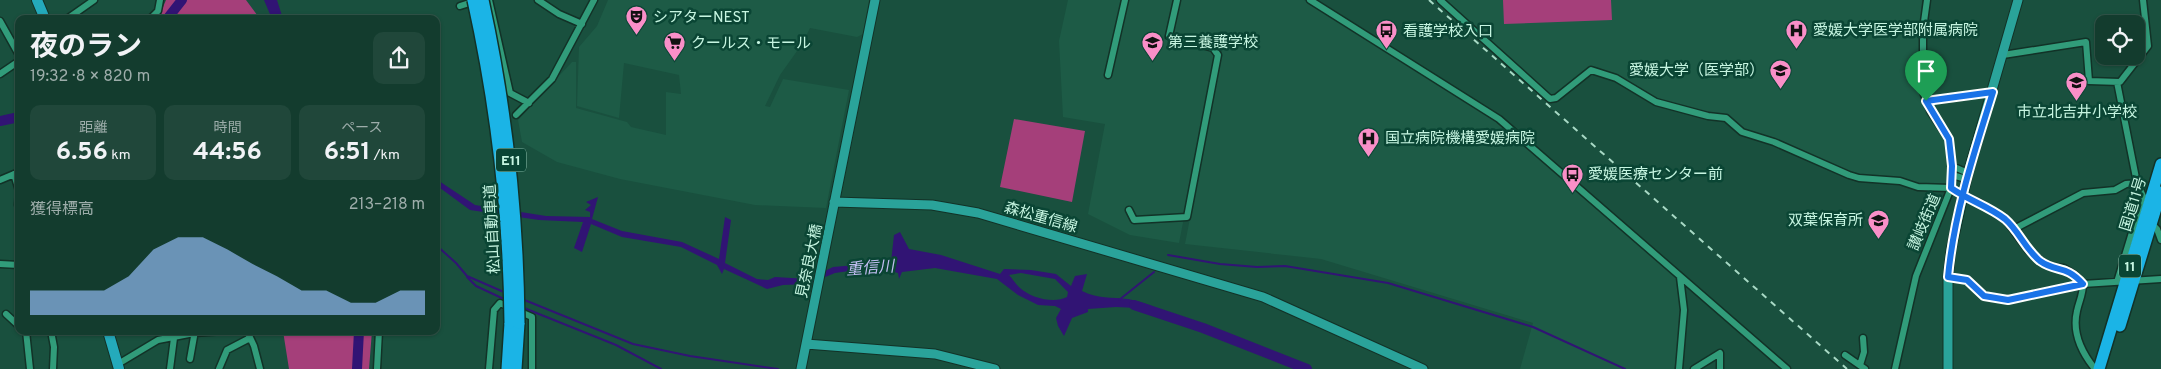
<!DOCTYPE html>
<html lang="ja">
<head>
<meta charset="utf-8">
<style>
  :root { --surface:#133c2e; --page:#20473a; --text:#f1f3f6; --muted:#9dadaa; --line:#32564a; --accent:#90b9f0 }
  body { margin:0; font-family:Overpass,"Noto Sans JP",sans-serif; background:var(--page); color:var(--text); height:100vh; display:flex; flex-direction:column; font-size:19px; white-space:nowrap }
  * { box-sizing:border-box; margin:0 }
  p { font-size:16px; color:var(--muted) }
  .icon { flex:none; width:28px; height:28px; fill:none; stroke:currentColor; stroke-width:2; stroke-linecap:round; stroke-linejoin:round }
  .map { position:relative; flex:1; overflow:hidden }
  .panel { position:absolute; left:15px; top:15px; width:425px; height:320px; display:flex; flex-direction:column; background:var(--surface); border-radius:10px; box-shadow:0 1px 4px #0004,0 0 0 1px var(--line) }
  .panel>* { flex:none }
  .buttons { position:absolute; left:2095px; top:15px; display:grid; gap:10px }
  .buttons a { display:grid; place-items:center; width:50px; height:50px; border-radius:10px; background:var(--surface); box-shadow:0 1px 4px #0004,0 0 0 1px var(--line); font-size:25px }
  .pin { position:absolute; display:grid; place-items:center; width:42px; height:42px; color:#fff; margin:-51px -21px; border-radius:50% 50% 50% 0; rotate:-45deg; box-shadow:0 0 5px #0007 }
  .pin .icon { rotate:45deg }
  .round { display:grid; place-items:center; flex:none; width:52px; height:52px; border-radius:10px; background:var(--page) }
  .headline { display:flex; align-items:center; justify-content:space-between; height:85px; padding:0 15px }
  h1 { font-size:28px; font-weight:700; line-height:38px }
  .figures { display:grid; grid-template-columns:repeat(3,1fr); gap:8px; height:85px; padding:5px 15px }
  .figures div { display:grid; align-content:center; border-radius:10px; background:var(--page); text-align:center }
  .figures b { font-size:25px; font-weight:700 }
  .figures small { font-size:14px; font-weight:400 }
  .figures p { font-size:14px }
  .chart { height:140px; padding:10px 15px }
  .chart p { display:flex; justify-content:space-between }
  .chart svg { width:100%; height:90px; margin-top:5px; fill:var(--accent); opacity:.7 }
  .map>svg:first-child { display:block }
  .built { fill:#1d5b46 }
  .green { fill:#a53f7a }
  .water { fill:#311474; fill-rule:evenodd }
  .lines { fill:none; stroke-linecap:round; stroke-linejoin:round }
  .stream { stroke:#311474; stroke-width:2 }
  .river { stroke:#311474; stroke-width:10 }
  .street-casing { stroke:#123227; stroke-width:9 }
  .secondary-casing { stroke:#123227; stroke-width:11 }
  .primary-casing { stroke:#123227; stroke-width:12 }
  .highway-casing { stroke:#123227; stroke-width:14 }
  .street { stroke:#319c7a; stroke-width:6 }
  .secondary { stroke:#2aa39a; stroke-width:9 }
  .primary { stroke:#24aabb; stroke-width:10 }
  .highway { stroke:#1bb4e6; stroke-width:11 }
  .rail { stroke:#a8d9c5; stroke-width:2; stroke-dasharray:6 6; stroke-linecap:butt }
  .highway-bridge-casing { stroke:#123227; stroke-width:14; stroke-linecap:butt }
  .highway-bridge { stroke:#1bb4e6; stroke-width:11 }
  .route-casing { stroke:#fff; stroke-width:10 }
  .route { stroke:#1a73e8; stroke-width:6 }
  .labels { text-anchor:middle; stroke-width:5; stroke-linejoin:round; paint-order:stroke }
  .shield { fill:#0a4534; stroke:#8ec0ad; stroke-width:1 }
  .shield-label { font-size:14px; font-weight:bold; fill:#c6f5e1 }
  .poi-label { font-size:15px; fill:#c6f5e1; stroke:#0a4534; text-anchor:start }
  .street-label { font-size:15px; fill:#c6f5e1; stroke:#0a4534 }
  .water-label { font-size:16px; font-style:italic; fill:#c1bdf1; stroke:#0a4534 }
</style>
</head>
<body>
<div class="map">
<svg width="2161" height="369" viewBox="0 0 2161 369">
  <rect width="100%" height="100%" fill="#19503e"/>
  <path class="built" d="M608,0H869L863,34L857,37L810,28L802,44L780,75L765,106L770,107L783,79L849,90L826,208L755,205L620,179L557,162L522,142L518,120L572,62H576V108L627,122L631,127L666,135V92L681,94L679,75L624,63L619,118L577,106L579,47L597,26Z
    M1068,0H1173L1164,39L1212,50L1216,55L1179,243L1130,235L1088,214L1105,124L1063,117L1059,41Z
    M1180,0H1304L1497,121L1675,275L1680,307L1676,361L1674,369H1520L1533,323L1321,259L1185,244L1223,47L1173,35Z
    M1443,0H1922L1917,84L1926,114L1944,140L1949,184L1945,186L1917,184L1900,178L1859,176L1821,162L1778,141L1744,130L1712,114L1655,99L1626,80L1597,67L1591,66L1556,96L1550,95Z"/>
  <path class="green" d="M166,0H246L260,19H158Z
    M1503,0H1611L1612,20L1504,24Z
    M1014,119L1085,131L1072,202L1000,187Z
    M283,331H372L369,369H289Z"/>
  <path class="water" d="M264,0H277L283,19H272Z
    M436,179L475,205L546,216L590,217V212L585,210L591,205L586,202L598,197L592,219L622,231L682,242L719,259L725,217L731,220L725,263L757,279L768,280L775,277L808,279L833,267L891,262L894,235L900,232L909,249L941,255L1000,274L1004,269L1031,270L1056,274L1071,286L1075,276L1087,274L1082,291C1097,299 1112,297 1128,299C1139,301 1148,304 1158,309L1116,307L1088,309V312L1072,318L1064,336L1058,326L1056,318L1061,309L1055,306L1038,305L1018,295L997,279L935,268L902,272L899,279L898,273L877,267L835,273L808,284L783,285L767,289L724,269L722,274L717,265L681,247L622,237L591,224L582,252L574,248L583,222L539,220L470,210L436,185ZM1021,273L1055,279L1068,292L1067,297C1054,304 1031,298 1020,288C1016,285 1013,279 1009,275Z"/>
  <g class="lines">
    <path class="stream" d="M436,245L456,263L467,276L506,293
      M1168,255L1220,264L1257,267L1285,266L1388,283L1533,327L1625,369
      M467,277L476,286L506,300
      M522,299L633,344L690,356L778,369
      M1119,300L1154,272
      M524,308L616,345L661,369"/>
    <path class="river" d="M167,19L182,0
      M0,121L19,117
      M1134,305L1203,328L1307,369
      M357,369L359,331"/>
    <defs>
      <path id="street" d="M489,0L510,93L529,103
        M538,0L559,14L582,24
        M1310,0L1499,119L1787,369
        M1440,0L1550,99L1556,98L1591,70L1616,78L1656,102L1708,116L1726,118L1742,132L1774,142L1849,175L1859,178L1900,181L1918,187L1951,188L1963,196L1980,203L2006,220L2028,250L2042,262L2053,267L2064,268L2075,275L2083,284C2083,295 2079,301 2077,311C2072,332 2082,353 2095,369
        M460,6L476,1
        M67,19L94,0
        M150,19L158,11L160,0
        M0,21L19,55
        M2003,55L2086,42L2089,81L2120,82L2148,46L2143,0
        M0,74L19,61
        M1108,75L1125,0
        M2117,82L2137,183L2143,196L2117,282
        M1926,101L1993,92
        M516,115L552,79L594,0
        M1952,166L1968,173
        M14,174L19,191L18,205
        M1952,175L1966,179
        M0,180L19,172
        M1129,210L1134,220L1187,217L1218,55L1213,48L1169,36L1177,0
        M2151,223L2157,229L2161,240
        M2014,229L2083,193L2115,190L2126,184L2137,183
        M0,264L19,265
        M1948,277L1967,280L1984,296L2008,300L2083,284L2161,279
        M6,314L19,326
        M26,331L30,369
        M51,331L54,347L53,369
        M247,331L254,346L260,369
        M1845,355L1865,369
        M190,359L195,331
        M118,364L158,340L194,333L223,331
        M1860,365L1864,352L1863,338
        M170,369L174,338
        M219,369L227,350L250,338
        M377,369L379,331
        M489,369L494,310L500,303L532,317V369
        M1679,369L1684,310L1680,277
        M1694,369L1720,353V369
        M1895,369L1916,276L1951,188L1952,166L1949,139L1931,112L1923,92V29L1927,0"/>
      <path id="secondary" d="M834,202L932,205L978,213L1263,297L1423,369
        M806,344L935,354L995,369
        M801,369L875,0
        M1948,369V277L1951,250L1968,173L2018,0"/>
      <path id="primary" d="M37,0L45,19
        M108,331L119,369"/>
      <path id="highway" d="M2120,326L2161,192
        M507,369L510,323
        M516,369L519,323
        M2099,369L2161,164"/>
    </defs>
    <use href="#street" class="street-casing"/>
    <use href="#secondary" class="secondary-casing"/>
    <use href="#primary" class="primary-casing"/>
    <use href="#highway" class="highway-casing"/>
    <use href="#street" class="street"/>
    <use href="#secondary" class="secondary"/>
    <use href="#primary" class="primary"/>
    <use href="#highway" class="highway"/>
    <path class="rail" d="M1429,0L1847,369"/>
    <defs>
      <path id="highway-bridge" d="M473,0C497,109 509,212 510,323
        M483,0C507,109 518,212 519,323"/>
    </defs>
    <use href="#highway-bridge" class="highway-bridge-casing"/>
    <use href="#highway-bridge" class="highway-bridge"/>
  </g>
  <g class="lines">
    <defs>
      <path id="route" d="M1926,101L1949,139L1952,166L1951,188C1968,200 1988,206 2005,219C2019,231 2025,249 2040,261C2057,273 2065,264 2083,284L2008,300L1984,296L1967,280L1948,277C1954,213 1974,153 1993,92L1926,101"/>
    </defs>
    <use href="#route" class="route-casing"/>
    <use href="#route" class="route"/>
  </g>
  <defs>
    <symbol id="theatre-pin" viewBox="-11 -11 22 30"><path d="M0 17L-7.5 6A9.5 9.5 0 1 1 7.5 6Z" fill="#f98fc8" stroke="#0a4534"/><path d="M-5-5.5Q0-4 5-5.5V0Q5 5 0 6Q-5 5-5 0ZM-3.3-2.5H-1v1.5H-3.3ZM1-2.5H3.3v1.5H1ZM-2.8 1Q0 5.5 2.8 1Z" fill="#111"/></symbol>
    <symbol id="hospital-pin" viewBox="-11 -11 22 30"><path d="M0 17L-7.5 6A9.5 9.5 0 1 1 7.5 6Z" fill="#f98fc8" stroke="#0a4534"/><path d="M-5-5h3v3.5h4V-5h3V5h-3V1.5h-4V5h-3Z" fill="#111"/></symbol>
    <symbol id="bus-pin" viewBox="-11 -11 22 30"><path d="M0 17L-7.5 6A9.5 9.5 0 1 1 7.5 6Z" fill="#f98fc8" stroke="#0a4534"/><path d="M-5-6H5V4H4V6H2V4H-2V6H-4V4H-5ZM-3.5-4V0h7V-4ZM-3.5 1.2v1.5H-2V1.2ZM2 1.2v1.5H3.5V1.2Z" fill="#111"/></symbol>
    <symbol id="school-pin" viewBox="-11 -11 22 30"><path d="M0 17L-7.5 6A9.5 9.5 0 1 1 7.5 6Z" fill="#f98fc8" stroke="#0a4534"/><path d="M0-5L7-2L0 1L-7-2ZM-4 1L0 2.5L4 1V4Q0 6-4 4Z" fill="#111"/></symbol>
    <symbol id="supermarket-pin" viewBox="-11 -11 22 30"><path d="M0 17L-7.5 6A9.5 9.5 0 1 1 7.5 6Z" fill="#f98fc8" stroke="#0a4534"/><path d="M-6-5.5h2.5l.6 2H6L4.5 2H-2.5L-4.4-4H-6ZM-1.5 3.2a1.3 1.3 0 1 0 .1 0ZM3 3.2a1.3 1.3 0 1 0 .1 0Z" fill="#111"/></symbol>
    <symbol id="university-pin" viewBox="-11 -11 22 30"><path d="M0 17L-7.5 6A9.5 9.5 0 1 1 7.5 6Z" fill="#f98fc8" stroke="#0a4534"/><path d="M0-5L7-2L0 1L-7-2ZM-4 1L0 2.5L4 1V4Q0 6-4 4Z" fill="#111"/></symbol>
  </defs>
  <g fill-rule="evenodd">
    <use href="#theatre-pin" x="624" y="4" width="25" height="34"/>
    <use href="#hospital-pin" x="1784" y="18" width="25" height="34"/>
    <use href="#bus-pin" x="1374" y="18" width="25" height="34"/>
    <use href="#school-pin" x="1140" y="30" width="25" height="34"/>
    <use href="#supermarket-pin" x="662" y="30" width="25" height="34"/>
    <use href="#university-pin" x="1768" y="58" width="25" height="34"/>
    <use href="#school-pin" x="2064" y="70" width="25" height="34"/>
    <use href="#hospital-pin" x="1356" y="126" width="25" height="34"/>
    <use href="#bus-pin" x="1560" y="162" width="25" height="34"/>
    <use href="#school-pin" x="1866" y="208" width="25" height="34"/>
  </g>
  <g class="labels">
    <g class="shield">
      <rect x="496" y="148.5" width="30" height="23" rx="4"/>
      <rect x="2119" y="254.5" width="22" height="23" rx="4"/>
    </g>
    <g class="shield-label">
      <text x="511" y="165">E11</text>
      <text x="2130" y="271">11</text>
    </g>
    <g class="poi-label">
      <text x="653" y="22">シアターNEST</text>
      <text x="1813" y="35">愛媛大学医学部附属病院</text>
      <text x="1403" y="36">看護学校入口</text>
      <text x="1168" y="47">第三養護学校</text>
      <text x="691" y="48">クールス・モール</text>
      <text x="1764" y="75" text-anchor="end">愛媛大学（医学部）</text>
      <text x="2077" y="117" text-anchor="middle">市立北吉井小学校</text>
      <text x="1385" y="143">国立病院機構愛媛病院</text>
      <text x="1588" y="179">愛媛医療センター前</text>
      <text x="1863" y="225" text-anchor="end">双葉保育所</text>
    </g>
    <g class="street-label">
      <text transform="translate(2133 204) rotate(-73)" y="5">国道11号</text>
      <text transform="translate(1041 217) rotate(16)" y="5">森松重信線</text>
      <text transform="translate(1924 222) rotate(-67)" y="5">讃岐街道</text>
      <text transform="translate(492 229) rotate(-93)" y="5">松山自動車道</text>
      <text transform="translate(809 261) rotate(-78)" y="5">見奈良大橋</text>
    </g>
    <g class="water-label">
      <text transform="translate(870 267) rotate(-4)" y="6">重信川</text>
    </g>
  </g>
</svg>
<div class="buttons">
<a><svg class="icon" aria-label="locate" viewBox="0 0 24 24"><circle cx="12" cy="12" r="6"/><path d="M12 2v4M12 18v4M2 12h4M18 12h4"/></svg></a>
</div>
<div class="pin" style="left:1926px;top:101px;background:#1e9e55"><svg class="icon" aria-label="arrive" viewBox="0 0 24 24"><path d="M6 21V4h12l-3 4 3 4H6"/></svg></div>
<section class="panel">
<div class="headline"><div><h1>夜のラン</h1><p>19:32 · 8 × 820 m</p></div><a class="round"><svg class="icon" aria-label="share" viewBox="0 0 24 24"><path d="M12 15V3M7 8l5-5 5 5M5 13v7h14v-7"/></svg></a></div>
<div class="figures">
<div><p>距離</p><b>6.56<small> km</small></b></div>
<div><p>時間</p><b>44:56</b></div>
<div><p>ペース</p><b>6:51<small> /km</small></b></div>
</div>
<div class="chart"><p><span>獲得標高</span>213–218 m</p>
<svg viewBox="0 0 160 44" preserveAspectRatio="none"><path d="M0 44V32L10 32L20 32L30 32L40 25L50 12L60 6L70 6L80 12L90 19L100 25L110 32L120 32L130 38L140 38L150 32L160 32V44z"/></svg>
</div>
</section>
</div>
</body>
</html>
